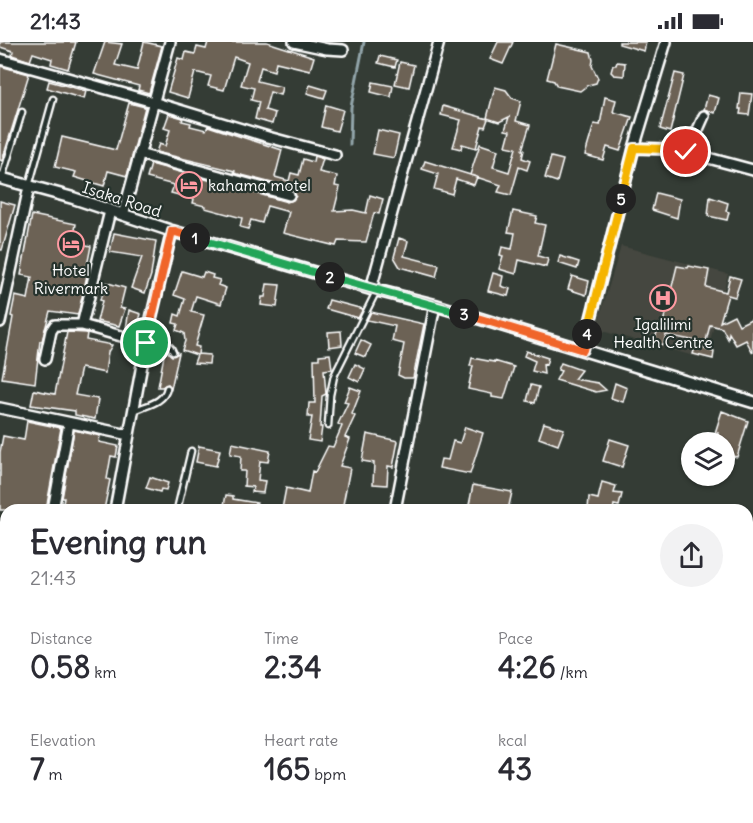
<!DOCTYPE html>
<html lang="en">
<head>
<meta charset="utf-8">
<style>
  :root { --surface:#fff; --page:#f2f2f3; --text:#2b2b33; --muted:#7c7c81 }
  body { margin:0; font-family:Delius,sans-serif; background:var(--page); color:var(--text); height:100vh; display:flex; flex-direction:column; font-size:22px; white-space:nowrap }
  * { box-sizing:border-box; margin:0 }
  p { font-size:20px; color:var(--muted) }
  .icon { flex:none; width:33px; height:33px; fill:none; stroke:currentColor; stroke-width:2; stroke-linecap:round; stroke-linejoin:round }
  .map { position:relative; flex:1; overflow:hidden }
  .panel { position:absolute; left:0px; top:462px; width:753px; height:320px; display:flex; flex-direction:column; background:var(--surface); border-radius:18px 18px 0 0; box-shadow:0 2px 4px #0004 }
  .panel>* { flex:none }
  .fabs { position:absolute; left:681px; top:390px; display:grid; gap:12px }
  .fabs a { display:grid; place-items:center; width:54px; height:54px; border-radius:50%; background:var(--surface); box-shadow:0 2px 4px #0004; font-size:30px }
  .pin { position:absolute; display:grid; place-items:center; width:51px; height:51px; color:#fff; margin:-26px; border:3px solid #fff; border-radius:50%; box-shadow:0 2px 6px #0007 }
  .km { position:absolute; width:30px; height:30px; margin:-15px; border-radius:50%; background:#222; color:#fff; font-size:16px; line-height:30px; text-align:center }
  .round { display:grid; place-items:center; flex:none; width:63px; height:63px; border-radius:32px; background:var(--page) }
  .overview { display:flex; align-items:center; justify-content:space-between; height:102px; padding:0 30px }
  h1 { font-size:33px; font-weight:800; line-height:45px }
  .metrics { display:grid; grid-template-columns:repeat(3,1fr); gap:9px; height:102px; padding:6px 30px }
  .metrics div { display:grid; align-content:center }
  .metrics b { font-size:30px; font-weight:800 }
  .metrics small { font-size:16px; font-weight:400 }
  .metrics p { font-size:16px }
  .status { display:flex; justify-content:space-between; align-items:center; height:42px; padding:0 30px; background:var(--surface); direction:ltr }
  .status svg { height:16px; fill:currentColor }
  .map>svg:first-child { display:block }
  .built { fill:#45473f }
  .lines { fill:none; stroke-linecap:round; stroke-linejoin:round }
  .stream { stroke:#92a5aa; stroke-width:3 }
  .building { fill:#6c6255; stroke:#fff; stroke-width:1.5 }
  .service-casing { stroke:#fff; stroke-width:9 }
  .minor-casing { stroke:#fff; stroke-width:14 }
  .tertiary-casing { stroke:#fff; stroke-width:15 }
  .service { stroke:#26332d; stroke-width:4.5 }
  .minor { stroke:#26332d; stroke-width:9 }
  .tertiary { stroke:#26332d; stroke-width:10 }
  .split-1-casing { stroke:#fff; stroke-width:12 }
  .split-2-casing { stroke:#fff; stroke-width:12 }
  .split-3-casing { stroke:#fff; stroke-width:12 }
  .split-4-casing { stroke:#fff; stroke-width:12 }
  .split-5-casing { stroke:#fff; stroke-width:12 }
  .split-6-casing { stroke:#fff; stroke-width:12 }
  .split-1 { stroke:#f0652b; stroke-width:8 }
  .split-2 { stroke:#22a559; stroke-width:8 }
  .split-3 { stroke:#22a559; stroke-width:8 }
  .split-4 { stroke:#f0652b; stroke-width:8 }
  .split-5 { stroke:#f5b400; stroke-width:8 }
  .split-6 { stroke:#f5b400; stroke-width:8 }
  .labels { text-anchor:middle; stroke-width:4.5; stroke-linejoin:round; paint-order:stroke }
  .poi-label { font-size:16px; fill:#fff; stroke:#26332d }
  .street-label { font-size:16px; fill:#fff; stroke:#26332d }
</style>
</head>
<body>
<div class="status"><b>21:43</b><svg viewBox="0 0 49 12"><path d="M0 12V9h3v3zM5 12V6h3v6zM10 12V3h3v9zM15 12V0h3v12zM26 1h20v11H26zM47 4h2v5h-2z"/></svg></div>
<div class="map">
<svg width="753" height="781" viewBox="0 0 753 781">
  <rect width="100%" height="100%" fill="#343c35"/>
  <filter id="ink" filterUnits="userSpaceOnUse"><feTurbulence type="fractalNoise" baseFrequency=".0167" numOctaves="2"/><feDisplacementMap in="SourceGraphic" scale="12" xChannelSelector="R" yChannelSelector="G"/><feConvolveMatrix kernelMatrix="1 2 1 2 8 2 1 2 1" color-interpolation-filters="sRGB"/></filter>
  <g filter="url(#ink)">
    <path class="built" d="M621,204L728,232L705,317L602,289L598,280Z"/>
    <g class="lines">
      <path class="stream" d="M350,103L351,65L364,0"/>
    </g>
    <path class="building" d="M0,0H76L68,27L51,22L52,17L33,11L30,19L12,13L13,9L0,5Z
      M105,0L122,2L115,23L137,28L144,0L162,4L149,51L138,48L139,44L94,32Z
      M208,0H267L314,15L310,28L276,20L274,29L261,25L257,39L282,45L280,53L270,50L265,68L275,71L272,82L255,77L259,60L251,58L254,46L241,43L248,20L234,15L224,48L208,44L211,34L195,30L188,56L168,50L178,16L184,18L186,10L195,12L197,5L206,7Z
      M498,0H513L503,22L490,17Z
      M619,0H646L644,9L619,2Z
      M556,2L591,10L593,18L592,24L598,36L596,41L588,43L580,49L557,44L554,39L547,37Z
      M380,14L397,18L395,25L378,21Z
      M400,20L414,23L409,45L395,42Z
      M617,20L625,21L624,34L614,33L611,30L613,23H616Z
      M0,24L29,32L2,119L0,118Z
      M675,31L684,33L670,90L660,87Z
      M49,39L86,49L84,57L47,46Z
      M373,40L393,44L391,55L371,50Z
      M310,43L327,48L324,56L307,51Z
      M495,45L506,48L512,56L521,59L516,79L530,83L522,108H524L522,116L530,119L527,128L519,125L511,153L498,150L501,143L470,133L480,102L498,108L493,125L509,130L516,106L506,104L510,89L505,88L509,75L499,80L487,76Z
      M741,51L752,52L749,73L740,72L741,67H739Z
      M708,53L719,56L715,71L704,67Z
      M605,55L616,58L613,70L632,75L620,109L607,105L603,118L585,113L594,82L600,83Z
      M129,61L145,65L127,134L108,129L104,144L74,135L76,130L55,125L62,95L116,108Z
      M326,63L343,68L337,89L321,85Z
      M443,64L488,77L485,85L482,84L476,106L462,102L461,107L453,105L461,78L441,73Z
      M169,72L183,76L182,79L191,81L190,84L206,88L208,84L282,108L275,135L289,139L291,131L299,133L303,117L313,120L314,114L323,117L319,130L337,134L335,144L340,145L334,169L353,168L366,171L370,153L383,157L379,172L374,171L366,200L338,199L336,204L283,191L289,170L267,164L262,181L251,178L248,187L240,185L242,176L205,166V164L193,161L194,157L171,151L174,143L147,136L151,122L287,160L293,158L296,154L294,149L291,146L234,131L235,129L156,110L159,102L165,104L170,88L164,86Z
      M378,88L399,93L394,116L373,112Z
      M551,115L563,118L557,140L545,136Z
      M425,119L477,135L474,143L456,137L452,152L434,147L438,132L422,127Z
      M656,151L680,157L677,176L652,168Z
      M710,155L728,161L726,169L729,170L727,178L708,174Z
      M0,159L15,163L2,208H0Z
      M513,169L537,174L535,181L545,183L538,214L548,217L546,225L519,218L516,232L499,227L503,214L500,213L502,205L512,207L515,191L508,190Z
      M32,173L76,182L73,200L91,204L86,229H88L78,273L50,269L42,299H40L35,341L2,336L13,275L11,274L15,254L28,257L32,235L21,233Z
      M114,191L156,199L151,233L145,251L131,246L142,215L110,210Z
      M399,196L408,199L404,214L439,223L436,235L400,225L394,215Z
      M560,214L579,220L577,227L558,221Z
      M677,224L688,226L689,224L709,228L706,245L726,250L730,234L741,237L735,255L728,253L720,280L734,273L739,283L753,276V311L746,298L736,303L729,291L728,297L722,286L710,283L704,307L714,310L713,317L693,312L697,299L666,293L663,303L654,300L657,290H659L661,281H663Z
      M182,229L202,235L204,230L213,233L212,236L220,238L218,243L226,246L221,262L196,254L191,270L204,273L195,304L199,305L198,312L210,313L209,322L194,321L197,313L182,308L185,299L184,291L176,288L178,282L173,281L175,272L180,274L185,257L174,253Z
      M493,231L503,234L501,244L510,247L508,254L488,249Z
      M572,234L589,239L586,253L568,247Z
      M105,240L125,246L120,266L125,267L119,284L97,279L102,259L100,258Z
      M267,242L280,243L277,265L261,263L262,255H265Z
      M329,258L363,267L358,276L326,267Z
      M129,268L141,272L136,290L126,287Z
      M371,270L424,282L413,336H404L398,333L404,302L392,299L395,284L367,278Z
      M341,289L342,303L329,305L328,290Z
      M67,290L87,291L86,298L112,303L108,310L105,331L81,326L75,353L98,357L95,377L75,373V369L31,363L34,348L55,352Z
      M361,298L371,303L365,315L355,311Z
      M165,308L172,314L179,311L171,347L168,342L162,345H158Z
      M526,309L548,316L546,323L543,322L544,332L532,329L535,319L524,314Z
      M330,312L332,327L324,328L326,352L322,354L320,385H322L320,400L308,398L312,375H308L309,361H315L314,317H319V313Z
      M472,316L494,320V319L514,325L504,357L492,355V352L468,347L473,324H470Z
      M561,321L581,328L574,337L598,341L606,348L596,350L556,338L561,329L558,328Z
      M355,322L365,327L359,340L349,335Z
      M615,341L627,346L623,360L611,356Z
      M531,343L539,345L535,361L527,359Z
      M350,345L361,349L352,372L355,374L345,395L350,397L340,424L350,426L342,468L282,467L286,446L308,451L312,429L315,430L328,404L333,405L342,384L338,382L348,361L344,360Z
      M722,369L748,379L737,415L732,414V416L724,414V400H716L718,391H715Z
      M27,379L61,386L46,468H0V410L3,394L24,398Z
      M544,381L564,387L558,403L539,396Z
      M465,385L483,391L470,432L439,426L441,417L448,418L453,399L460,401Z
      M74,388L100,394L99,400L118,404L116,415L111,414L107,437L110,438L104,468H62L64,456H62Z
      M367,392L398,399L393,425L388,424L387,443L373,442L374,421L362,419Z
      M610,397L629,403L622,425L603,419Z
      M232,401L270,409L268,420L260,419L258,438L265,439L263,451L252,450L253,445L244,444L245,429H240L241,414L230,412Z
      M199,404L220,408L216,424L196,420Z
      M150,435L168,441L166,448L161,447L160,450L146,446Z
      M602,440L616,444L614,451L622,452L619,464L614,463L613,468H588L589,455L598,457Z
      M473,443L512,450L508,468H473L474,464L469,463Z
      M226,453L233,454V457L257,461L256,468H223Z"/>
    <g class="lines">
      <defs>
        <path id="service" d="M2,136L22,70
          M29,144L53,57
          M149,285L171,306L173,310
          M134,369C146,363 164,361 167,346
          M328,384L330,353L334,334L377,248
          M177,468L191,409"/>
        <path id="minor" d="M294,0L327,7L343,8
          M0,17L153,60L268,95L335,113
          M634,106L666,107L686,110L753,128
          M688,110L704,74
          M139,112L289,153
          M123,173L170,0
          M371,247L439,0
          M0,280L29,145
          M82,283L110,169
          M583,308L634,106L666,0
          M45,317L51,289L55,283H82L146,301
          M0,366L129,393
          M53,468L69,381
          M115,468L149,285L172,189
          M395,468L435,263
          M0,549L6,550
          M747,570L753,572
          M0,747L6,748
          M695,776V781
          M52,781L53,776
          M155,781L156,776
          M233,781L234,776
          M460,781V776"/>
        <path id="tertiary" d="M0,136L73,156L172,189L371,247L435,263L753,360"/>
      </defs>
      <use href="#service" class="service-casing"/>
      <use href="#minor" class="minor-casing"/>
      <use href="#tertiary" class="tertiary-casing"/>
      <use href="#service" class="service"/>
      <use href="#minor" class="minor"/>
      <use href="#tertiary" class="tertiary"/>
    </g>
  </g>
  <g class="lines" filter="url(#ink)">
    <defs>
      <path id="split-1" d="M146,301L172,189L195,196"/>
      <path id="split-2" d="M195,196L330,235"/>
      <path id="split-3" d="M330,235L464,272"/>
      <path id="split-4" d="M464,272L583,308L587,292"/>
      <path id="split-5" d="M587,292L621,157"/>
      <path id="split-6" d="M621,157L634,106L666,107L686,110"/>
    </defs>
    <use href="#split-1" class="split-1-casing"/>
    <use href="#split-2" class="split-2-casing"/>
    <use href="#split-3" class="split-3-casing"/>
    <use href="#split-4" class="split-4-casing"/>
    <use href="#split-5" class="split-5-casing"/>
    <use href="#split-6" class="split-6-casing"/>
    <use href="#split-1" class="split-1"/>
    <use href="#split-2" class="split-2"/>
    <use href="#split-3" class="split-3"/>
    <use href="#split-4" class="split-4"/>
    <use href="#split-5" class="split-5"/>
    <use href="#split-6" class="split-6"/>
  </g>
  <defs>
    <symbol id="hotel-ring" viewBox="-11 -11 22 22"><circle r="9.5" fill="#26332d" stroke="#ff9aa2" stroke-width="1.5"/><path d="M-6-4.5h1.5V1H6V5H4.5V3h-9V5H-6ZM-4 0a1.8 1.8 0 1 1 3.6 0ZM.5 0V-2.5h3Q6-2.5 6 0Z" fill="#ff9aa2"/></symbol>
    <symbol id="hospital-ring" viewBox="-11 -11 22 22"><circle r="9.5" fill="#26332d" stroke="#ff9aa2" stroke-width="1.5"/><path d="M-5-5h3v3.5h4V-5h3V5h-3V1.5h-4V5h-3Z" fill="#ff9aa2"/></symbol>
  </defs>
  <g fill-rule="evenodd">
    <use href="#hotel-ring" x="174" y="128" width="30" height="30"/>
    <use href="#hotel-ring" x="56" y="187" width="30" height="30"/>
    <use href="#hospital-ring" x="648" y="241" width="30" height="30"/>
  </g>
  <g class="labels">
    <g class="poi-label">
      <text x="208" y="149" text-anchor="start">kahama motel</text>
      <text x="71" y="234">Hotel<tspan x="71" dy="18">Rivermark</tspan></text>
      <text x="663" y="288">Igalilimi<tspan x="663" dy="18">Health Centre</tspan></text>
    </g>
    <g class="street-label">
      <text transform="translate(122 157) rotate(18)" y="6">Isaka Road</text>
    </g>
  </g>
</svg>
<div class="fabs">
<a><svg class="icon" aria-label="layers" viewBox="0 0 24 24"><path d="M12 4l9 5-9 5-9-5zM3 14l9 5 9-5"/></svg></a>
</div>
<div class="pin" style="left:146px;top:301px;background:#1e9e55"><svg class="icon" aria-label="arrive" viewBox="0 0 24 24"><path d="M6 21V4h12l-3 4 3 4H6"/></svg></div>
<div class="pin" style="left:686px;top:110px;background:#d93025"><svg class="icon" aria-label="check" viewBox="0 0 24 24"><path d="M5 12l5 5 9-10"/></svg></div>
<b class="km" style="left:195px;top:196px">1</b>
<b class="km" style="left:330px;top:235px">2</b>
<b class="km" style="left:464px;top:272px">3</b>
<b class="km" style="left:587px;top:292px">4</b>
<b class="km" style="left:621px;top:157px">5</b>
<section class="panel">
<div class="overview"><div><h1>Evening run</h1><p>21:43</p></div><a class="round"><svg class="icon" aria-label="share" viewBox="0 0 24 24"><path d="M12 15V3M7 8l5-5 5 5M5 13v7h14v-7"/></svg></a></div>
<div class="metrics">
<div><p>Distance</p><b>0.58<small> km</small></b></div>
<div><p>Time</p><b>2:34</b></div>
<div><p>Pace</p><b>4:26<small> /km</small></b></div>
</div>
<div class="metrics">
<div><p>Elevation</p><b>7<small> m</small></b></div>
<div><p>Heart rate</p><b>165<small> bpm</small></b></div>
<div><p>kcal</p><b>43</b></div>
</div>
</section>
</div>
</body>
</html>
